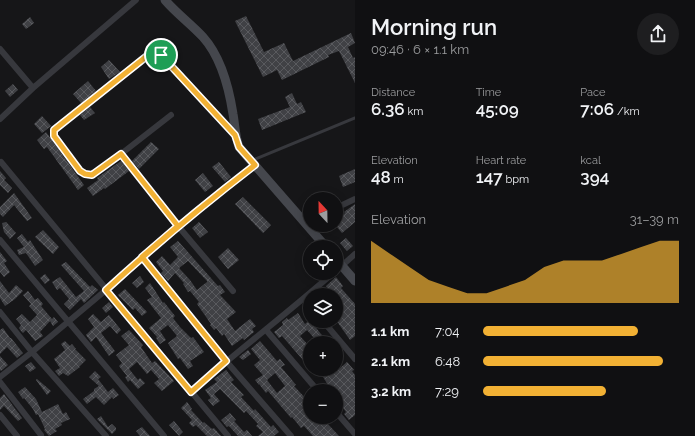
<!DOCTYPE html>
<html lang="en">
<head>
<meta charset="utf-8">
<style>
  :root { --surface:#101012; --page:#1e1e20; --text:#f1f3f6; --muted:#9c9d9f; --line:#303032; --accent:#f2b134 }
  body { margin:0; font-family:Raleway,sans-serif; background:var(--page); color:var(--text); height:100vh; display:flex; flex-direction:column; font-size:15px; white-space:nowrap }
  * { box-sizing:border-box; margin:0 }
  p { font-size:13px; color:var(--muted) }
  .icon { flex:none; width:22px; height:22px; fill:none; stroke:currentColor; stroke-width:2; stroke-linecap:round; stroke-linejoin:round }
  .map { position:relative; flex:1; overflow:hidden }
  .panel { display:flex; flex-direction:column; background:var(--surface); width:340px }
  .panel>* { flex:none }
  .needle { width:26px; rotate:338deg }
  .tools { position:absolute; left:303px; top:192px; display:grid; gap:8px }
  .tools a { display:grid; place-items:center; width:40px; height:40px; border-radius:50%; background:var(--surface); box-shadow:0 2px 10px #0003,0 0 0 1px var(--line); font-size:20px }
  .pin { position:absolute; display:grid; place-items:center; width:34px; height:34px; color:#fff; margin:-17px; border:2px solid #fff; border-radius:50%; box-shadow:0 1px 4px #0007 }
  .round { display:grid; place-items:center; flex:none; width:42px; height:42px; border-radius:21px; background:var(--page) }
  .headline { display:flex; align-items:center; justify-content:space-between; height:68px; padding:0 16px }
  h1 { font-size:22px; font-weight:600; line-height:30px }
  .metrics { display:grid; grid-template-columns:repeat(3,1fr); gap:6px; height:68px; padding:4px 16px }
  .metrics div { display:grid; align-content:center }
  .metrics b { font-size:17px; font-weight:600 }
  .metrics small { font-size:11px; font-weight:400 }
  .metrics p { font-size:11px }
  .chart { height:112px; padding:8px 16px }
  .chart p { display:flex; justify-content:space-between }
  .chart svg { width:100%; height:72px; margin-top:4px; fill:var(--accent); opacity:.7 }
  ul { padding:0 16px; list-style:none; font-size:13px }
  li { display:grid; grid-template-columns:64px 48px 1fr; align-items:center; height:30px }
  li i { height:10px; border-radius:5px; background:var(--accent) }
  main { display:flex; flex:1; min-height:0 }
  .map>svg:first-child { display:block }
  .building { fill:url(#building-cross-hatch); fill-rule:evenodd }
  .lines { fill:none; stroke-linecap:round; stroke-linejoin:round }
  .lane { stroke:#37383d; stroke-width:3 }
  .street { stroke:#37383d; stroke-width:6 }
  .secondary { stroke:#45474d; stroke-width:9 }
  .route-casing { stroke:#fff; stroke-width:8 }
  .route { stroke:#f2b134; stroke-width:5 }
</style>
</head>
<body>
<main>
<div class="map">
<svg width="355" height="436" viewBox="0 0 355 436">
  <defs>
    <pattern id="building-cross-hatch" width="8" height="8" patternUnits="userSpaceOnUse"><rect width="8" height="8" fill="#404145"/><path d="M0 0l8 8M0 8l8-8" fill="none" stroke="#595a5e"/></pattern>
  </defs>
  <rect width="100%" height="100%" fill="#161618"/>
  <path class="building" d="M246,16L264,52L284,43L293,61L351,33L355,43L348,47L353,58L355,57V83L339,51L328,55L329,57L282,80L277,70L263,77L235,21Z
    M30,17L34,23L26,29L22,24Z
    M109,60L120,72L109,79L101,67Z
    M88,81L96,91L81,103L73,94Z
    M13,84L18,90L10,97L5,91Z
    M292,93L297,104L301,102L306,112L262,130L258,119L290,107L285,97Z
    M90,107L95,113L84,120L80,115Z
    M42,116L51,126L42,133L34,124Z
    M46,132L84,185L78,190L47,147L44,149L37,140Z
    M151,142L159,149L139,169L132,161Z
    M121,161L129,171L105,189L104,188L93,196L87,188L98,180L97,178Z
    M219,162L231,177L225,182L212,167Z
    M355,169V182L343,187L339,176Z
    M0,171L6,178L4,180L12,188L8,193L0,185Z
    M203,173L213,186L205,192L195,180Z
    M14,193L32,218L27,221L14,205L3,217L0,214V207Z
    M243,197L271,225L263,233L235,204Z
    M355,204V222L342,233L336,226V221L345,213L344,212Z
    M6,222L16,233L10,239L4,232L2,223Z
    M199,222L208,232L200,238L192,228Z
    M43,230L59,247L53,254L35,237Z
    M22,234L28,242L30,240L43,260L35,266L26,253L19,255L17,250L24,247L17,238Z
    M346,238L353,246L347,251L340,243Z
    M178,241L218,286L220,285L225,292L220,295L236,312L227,319L235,331L250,319L256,326L252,329L254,332L244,340L243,338L232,346L224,334L222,336L216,328L214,330L210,325L211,324L197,304L199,302L190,291L188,292L183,284L184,283L175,273L168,281L161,273L163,271L156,262L162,256L170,265L178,257L170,247ZM188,261L207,281V282L197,290L190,280L179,268Z
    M228,248L239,260L228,269L218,257Z
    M0,252L7,261L4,263L10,272L4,277L0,272Z
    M66,262L90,287L92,285L98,290L84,303L81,299L70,310L64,304L69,299L60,288L57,290L52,282L60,277L76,297L84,291L61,265Z
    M45,274L50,280L45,284L40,278Z
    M140,276L144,282L137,288L132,283Z
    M336,277L343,286L341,288L355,304V336L350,340L336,320V295H334L326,286Z
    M0,281L9,293L16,285L23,291L15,299L5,306L0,298Z
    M150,283L163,303L164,302L175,316L173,318L180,327L191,338L193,337L204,352L190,361L193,366L188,369L180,358L178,359L168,343L177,336L168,325L160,331L166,340L160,344L156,338L157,337L149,328L161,318L147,300L152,297L145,288Z
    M125,289L147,312L142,316L135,308L133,310L118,295Z
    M28,291L35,300L38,298L43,304L41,306L52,319L54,317L58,322L53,326L50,321L40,332L43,336L35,341L26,330L23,333L21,331L19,328L21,325L16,319L22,314L30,322L37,315L29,306L31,304L23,295Z
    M109,302L113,307L106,313L102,308Z
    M298,313L305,324L310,320L328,343H321L317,337L315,339L307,330L300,336L309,346L306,348L310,353V368L282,336L279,338L274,332L283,325L282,322L283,321L287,318L288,320Z
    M93,314L101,322L109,315L121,330L117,334L110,326L101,333L115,351L109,356L96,337L91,342L86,335L94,327L88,319Z
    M3,328L10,338H11L23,353L17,358L7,347L0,354V330Z
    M129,330L143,345L141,347L152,363L155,361L174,381L162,391L154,383L159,379L151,370L147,374L137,362L129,369L138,380L140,378L145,383L138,389L130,380L128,382L125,377L127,376L119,366L122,363L116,355L129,345L121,336Z
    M65,341L70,346L72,344L76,349H75L86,360L79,367H80L68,376L63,373L59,376L55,371L60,368L54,359L65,350L61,344Z
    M260,341L277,361L280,359L285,365L281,367L296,385L294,386L310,403V417H329L325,421L339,436H313L304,426L301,428L292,417L291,418L268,391L266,393L259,384V385L255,380L263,375L254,365L260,360L251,349ZM275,373L285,386L277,393L267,380Z
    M248,350L251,354L243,360L239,357Z
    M0,356L8,365L1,371L0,370Z
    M31,362L36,368L30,372L25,366Z
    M336,362L340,368L347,362L354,370L352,371L355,375V415L349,420L344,414L346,412L338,401L341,399L336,394V391H333L330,388L318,369H336Z
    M226,370L234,380L231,382L244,395L241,397L254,411L255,409L271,427L273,425L279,432L274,436H258L263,432L256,426L258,424L246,411L244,413L220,389L214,394L220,401L213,406L208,400L211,398L205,390L217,382L214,379Z
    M95,371L101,377L98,379L108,392L113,388L119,395L113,399L112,397L104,405L96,397L87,404L83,399L94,391V389L99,386L89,377Z
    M37,379L51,391L47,395L36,380Z
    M25,387L36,399L42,412L36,415L33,409L24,398L23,399L18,392Z
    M4,394L22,418L18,421L4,406L0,410V398Z
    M187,402L192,409L191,410L203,423L204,422L212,429L214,428L221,436H207L196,425L193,427L189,423L192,420L181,408Z
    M58,404L63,414L66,412L70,419L61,423L62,425L55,429L57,431L49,436L44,430L45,429L38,414Z
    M230,413L236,420L234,421L244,432L247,430L252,436H238L229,426L227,427L221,420Z
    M101,416L108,427L112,424L116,428V430L112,434L97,419Z
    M174,421L183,432L179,436L169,425Z
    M142,427L150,436H140L136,431Z"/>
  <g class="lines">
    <path class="lane" d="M253,160L355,118"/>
    <path class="street" d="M0,49L33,88
      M171,115L121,154L91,175L85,174L80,171L55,136L54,130L153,52L161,55L235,135
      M0,119L33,88L136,0
      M121,154L178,226L233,291
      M1,162L228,436
      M336,208L355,199
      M0,240L164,436
      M142,257L226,361L291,436
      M336,271L355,254
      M304,299L310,305
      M0,312L32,352L106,436
      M323,321L355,359
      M266,330L318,391
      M0,377L32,352L106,290L193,213L255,165
      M0,382L41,435
      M191,392C237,351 287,314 333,273
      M336,412L355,434
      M0,415L17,436"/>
    <path class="secondary" d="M165,0C176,13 191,24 203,37C221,57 229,88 233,114C235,125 235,136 239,147L326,247
      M336,259L355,281"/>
  </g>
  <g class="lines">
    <defs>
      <path id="route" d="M161,55L152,52L54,130V136L80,171L85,174L92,175L121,154L178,226L142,257L226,361L191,392L106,290C154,246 203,205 255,165L239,147L235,135L161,55"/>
    </defs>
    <use href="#route" class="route-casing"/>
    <use href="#route" class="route"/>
  </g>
</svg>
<div class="tools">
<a><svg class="needle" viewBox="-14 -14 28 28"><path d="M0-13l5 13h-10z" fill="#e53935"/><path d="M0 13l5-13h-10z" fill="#9c9d9f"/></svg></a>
<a><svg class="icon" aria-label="locate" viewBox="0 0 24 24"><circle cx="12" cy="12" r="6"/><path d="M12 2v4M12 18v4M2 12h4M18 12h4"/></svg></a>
<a><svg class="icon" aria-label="layers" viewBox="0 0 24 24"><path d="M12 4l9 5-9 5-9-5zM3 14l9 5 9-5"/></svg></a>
<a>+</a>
<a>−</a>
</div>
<div class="pin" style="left:161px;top:55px;background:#1e9e55"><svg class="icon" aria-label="arrive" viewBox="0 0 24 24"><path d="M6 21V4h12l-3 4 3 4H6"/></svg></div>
</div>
<section class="panel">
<div class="headline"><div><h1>Morning run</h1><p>09:46 · 6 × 1.1 km</p></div><a class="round"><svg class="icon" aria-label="share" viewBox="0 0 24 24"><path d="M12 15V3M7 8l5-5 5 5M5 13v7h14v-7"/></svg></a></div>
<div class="metrics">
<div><p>Distance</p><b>6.36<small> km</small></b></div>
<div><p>Time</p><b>45:09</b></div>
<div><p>Pace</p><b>7:06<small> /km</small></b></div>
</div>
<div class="metrics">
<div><p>Elevation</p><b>48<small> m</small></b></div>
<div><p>Heart rate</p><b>147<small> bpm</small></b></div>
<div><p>kcal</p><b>394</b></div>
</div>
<div class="chart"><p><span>Elevation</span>31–39 m</p>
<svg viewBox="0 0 160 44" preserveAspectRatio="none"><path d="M0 44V6L10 14L20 22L30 30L40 34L50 38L60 38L70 34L80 30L90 22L100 18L110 18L120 18L130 14L140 10L150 6L160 6V44z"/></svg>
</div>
<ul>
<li><b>1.1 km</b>7:04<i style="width:79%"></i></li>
<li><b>2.1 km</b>6:48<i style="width:92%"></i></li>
<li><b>3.2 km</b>7:29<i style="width:63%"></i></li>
</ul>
</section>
</main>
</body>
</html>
